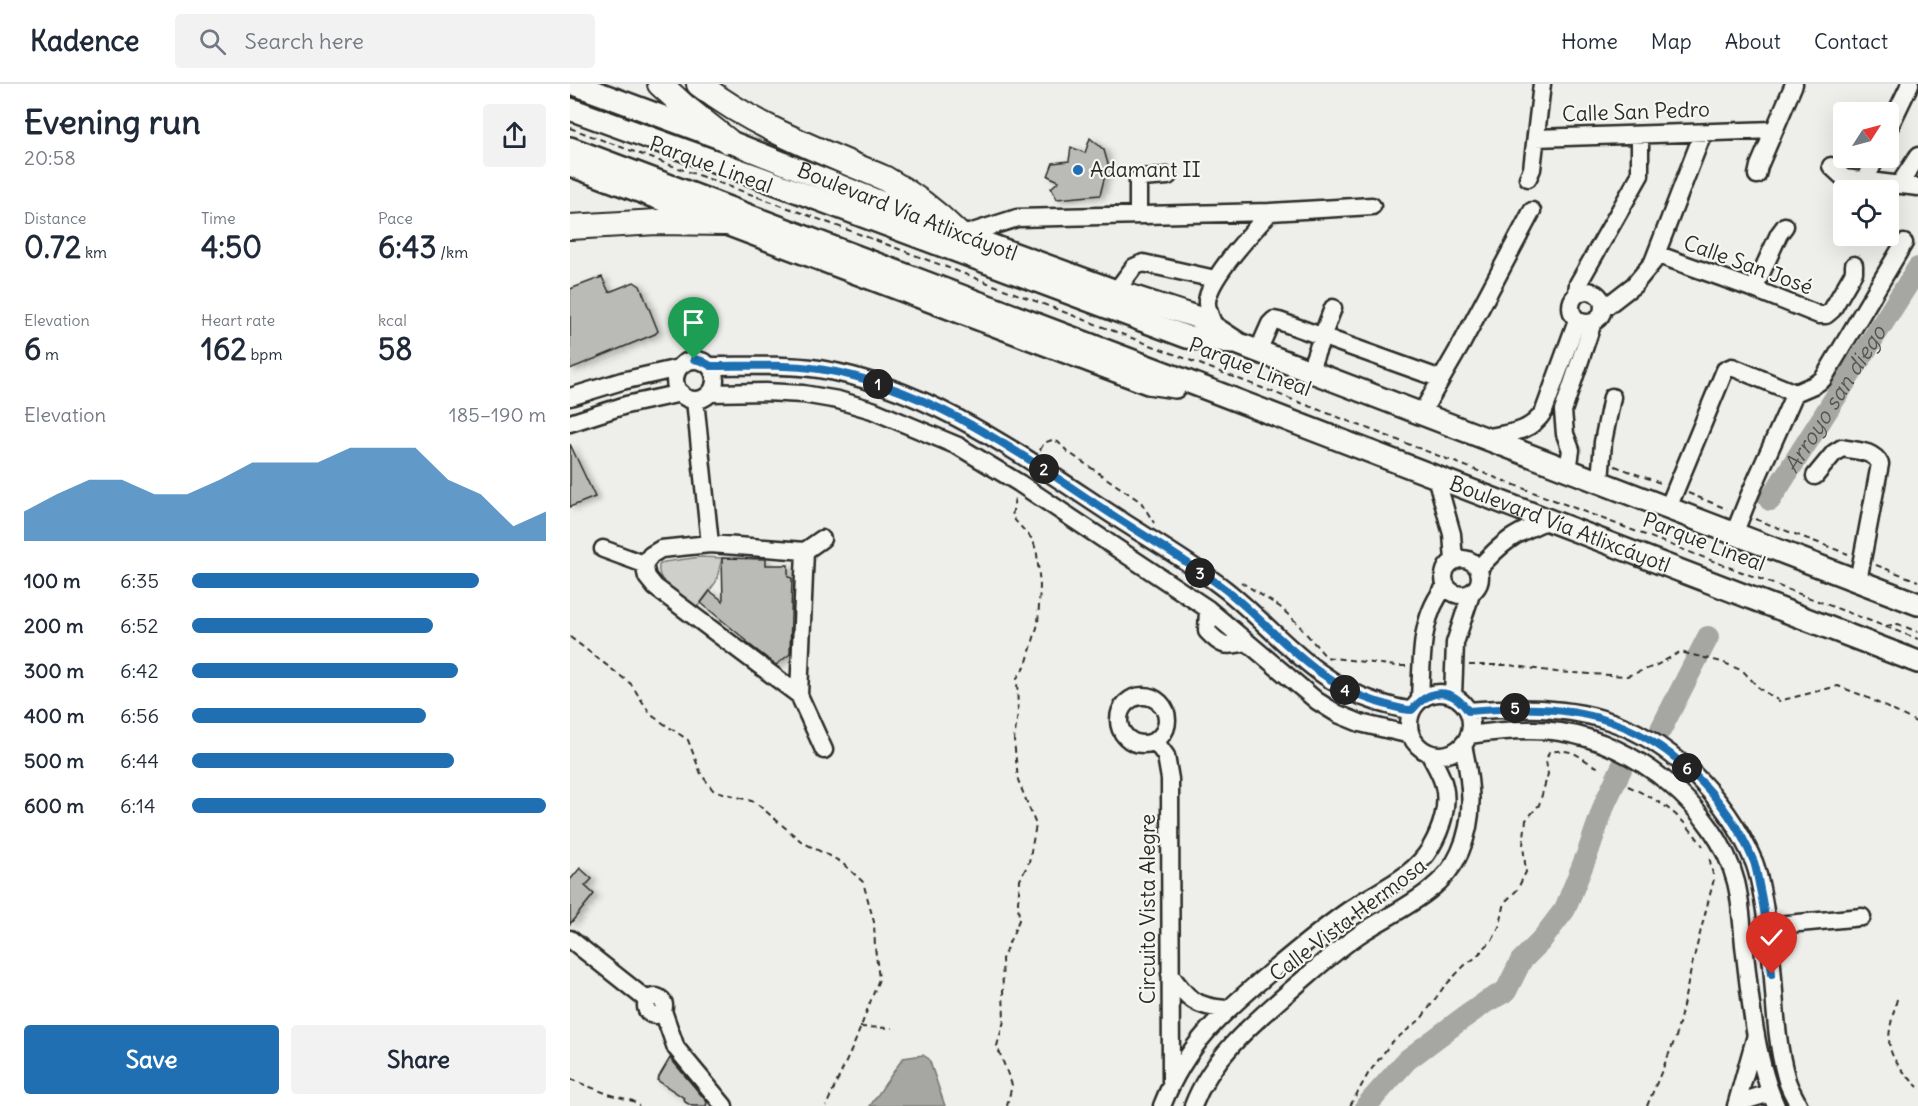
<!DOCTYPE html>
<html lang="en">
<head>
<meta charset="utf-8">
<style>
  :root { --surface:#fff; --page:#f2f2f3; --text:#1f2937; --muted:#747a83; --line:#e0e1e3; --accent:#1f6fb2 }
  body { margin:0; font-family:Delius,sans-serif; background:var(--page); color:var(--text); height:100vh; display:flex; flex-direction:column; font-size:22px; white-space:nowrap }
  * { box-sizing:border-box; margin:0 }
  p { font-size:20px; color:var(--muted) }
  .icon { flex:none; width:33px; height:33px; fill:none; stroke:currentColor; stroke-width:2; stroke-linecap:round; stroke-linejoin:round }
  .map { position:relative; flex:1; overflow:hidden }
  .side { display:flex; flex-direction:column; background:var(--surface); width:570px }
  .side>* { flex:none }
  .needle { width:39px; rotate:54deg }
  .buttons { position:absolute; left:1263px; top:18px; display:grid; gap:12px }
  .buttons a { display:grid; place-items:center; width:66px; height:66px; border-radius:6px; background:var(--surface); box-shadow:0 6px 24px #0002; font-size:30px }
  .pin { position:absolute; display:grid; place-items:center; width:51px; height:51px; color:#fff; margin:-62px -26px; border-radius:50% 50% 50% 0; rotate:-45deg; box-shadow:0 0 6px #0007 }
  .pin .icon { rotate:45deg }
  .km { position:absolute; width:30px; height:30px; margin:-15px; border-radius:50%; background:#222; color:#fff; font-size:16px; line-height:30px; text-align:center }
  .round { display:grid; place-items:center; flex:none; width:63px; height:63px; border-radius:6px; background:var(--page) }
  .headline { display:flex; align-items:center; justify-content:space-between; height:102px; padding:0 24px }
  h1 { font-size:33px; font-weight:700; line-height:45px }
  .metrics { display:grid; grid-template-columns:repeat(3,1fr); gap:9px; height:102px; padding:6px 24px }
  .metrics div { display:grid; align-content:center }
  .metrics b { font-size:30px; font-weight:700 }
  .metrics small { font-size:16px; font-weight:400 }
  .metrics p { font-size:16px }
  .chart { height:168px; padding:12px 24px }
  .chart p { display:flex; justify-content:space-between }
  .chart svg { width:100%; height:108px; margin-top:6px; fill:var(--accent); opacity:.7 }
  .action { display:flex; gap:12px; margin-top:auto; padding:12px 24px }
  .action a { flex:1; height:69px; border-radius:6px; background:var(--accent); color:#fff; font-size:24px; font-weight:700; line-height:69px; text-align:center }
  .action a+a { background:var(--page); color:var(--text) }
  ul { padding:0 24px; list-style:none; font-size:20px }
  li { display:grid; grid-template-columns:96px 72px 1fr; align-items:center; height:45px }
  li i { height:15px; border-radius:8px; background:var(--accent) }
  header { display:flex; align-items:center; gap:36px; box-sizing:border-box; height:84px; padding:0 30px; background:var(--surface); border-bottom:2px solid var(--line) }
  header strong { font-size:28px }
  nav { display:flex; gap:33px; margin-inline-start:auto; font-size:21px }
  .search { width:420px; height:54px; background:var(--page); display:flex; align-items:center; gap:15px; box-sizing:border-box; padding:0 21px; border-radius:6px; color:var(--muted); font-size:22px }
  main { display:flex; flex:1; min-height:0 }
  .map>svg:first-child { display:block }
  .green { fill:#cececa; stroke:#7c7c7a; stroke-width:1.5 }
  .water { fill:#a6a6a3; stroke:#757573; stroke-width:1.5 }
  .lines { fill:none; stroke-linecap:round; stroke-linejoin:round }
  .river { stroke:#a6a6a3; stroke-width:22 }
  .building { fill:#babab7; stroke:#2b2b2b; stroke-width:1.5; filter:url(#shadow) }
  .minor-casing { stroke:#2b2b2b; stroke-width:21 }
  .major-casing { stroke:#2b2b2b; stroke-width:26 }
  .highway-casing { stroke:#2b2b2b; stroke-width:28 }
  .path { stroke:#2b2b2b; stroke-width:2; stroke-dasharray:6 4.5; stroke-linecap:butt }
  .minor { stroke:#f6f6f2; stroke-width:16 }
  .major { stroke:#f6f6f2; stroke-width:21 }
  .highway { stroke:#f6f6f2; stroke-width:24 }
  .route-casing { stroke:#fff; stroke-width:12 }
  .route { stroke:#1f6fb2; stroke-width:8 }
  .poi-dot { fill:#1f6fb2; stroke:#f6f6f2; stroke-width:2 }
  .labels { text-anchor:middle; stroke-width:4.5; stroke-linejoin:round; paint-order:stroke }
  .street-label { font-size:21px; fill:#2b2b2b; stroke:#f6f6f2 }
  .poi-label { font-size:21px; fill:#2b2b2b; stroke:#f6f6f2; text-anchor:start }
  .water-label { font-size:22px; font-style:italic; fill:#565655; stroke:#f6f6f2 }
</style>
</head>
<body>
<header>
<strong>Kadence</strong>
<div class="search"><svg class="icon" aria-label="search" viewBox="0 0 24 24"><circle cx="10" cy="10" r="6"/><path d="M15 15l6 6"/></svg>Search here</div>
<nav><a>Home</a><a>Map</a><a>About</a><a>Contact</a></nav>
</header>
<main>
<section class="side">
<div class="headline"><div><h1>Evening run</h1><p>20:58</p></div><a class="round"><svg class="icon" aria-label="share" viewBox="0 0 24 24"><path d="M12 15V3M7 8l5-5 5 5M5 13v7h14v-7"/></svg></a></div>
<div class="metrics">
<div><p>Distance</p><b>0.72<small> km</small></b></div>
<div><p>Time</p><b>4:50</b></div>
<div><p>Pace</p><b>6:43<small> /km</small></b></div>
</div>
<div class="metrics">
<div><p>Elevation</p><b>6<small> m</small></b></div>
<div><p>Heart rate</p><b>162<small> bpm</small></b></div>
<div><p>kcal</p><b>58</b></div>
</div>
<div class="chart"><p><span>Elevation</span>185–190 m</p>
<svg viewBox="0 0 160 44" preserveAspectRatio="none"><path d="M0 44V32L10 25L20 19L30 19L40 25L50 25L60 19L70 12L80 12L90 12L100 6L110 6L120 6L130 19L140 25L150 38L160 32V44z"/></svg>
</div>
<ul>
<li><b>100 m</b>6:35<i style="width:81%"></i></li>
<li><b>200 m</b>6:52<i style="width:68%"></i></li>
<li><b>300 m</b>6:42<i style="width:75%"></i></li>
<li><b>400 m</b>6:56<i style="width:66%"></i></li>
<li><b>500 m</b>6:44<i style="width:74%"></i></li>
<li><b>600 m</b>6:14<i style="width:100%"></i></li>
</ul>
<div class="action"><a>Save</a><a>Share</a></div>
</section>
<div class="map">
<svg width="1348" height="1022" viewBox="0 0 1348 1022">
  <defs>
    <filter id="shadow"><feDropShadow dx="4.5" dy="2.5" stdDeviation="3" flood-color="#0004"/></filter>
  </defs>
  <rect width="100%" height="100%" fill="#eeeeea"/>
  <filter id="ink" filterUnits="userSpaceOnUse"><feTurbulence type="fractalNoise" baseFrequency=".0167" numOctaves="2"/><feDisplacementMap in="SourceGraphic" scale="12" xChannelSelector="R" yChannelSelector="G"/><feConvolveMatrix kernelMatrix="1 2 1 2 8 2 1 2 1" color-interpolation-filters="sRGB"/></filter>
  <g filter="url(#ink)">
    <path class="green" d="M131,473L152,474L146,498L126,525C113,515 85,499 89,481L94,478Z"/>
    <path class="water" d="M353,971L359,975L375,1022H300L333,974Z"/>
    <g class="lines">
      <g class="river">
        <path id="s1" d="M1200,416L1348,184"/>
        <path d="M1091,645L1138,553"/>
        <path d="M796,1022L837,976L889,937L916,918L936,907L951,877L970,858L995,825L1018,768L1035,719L1052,683"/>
      </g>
    </g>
    <path class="building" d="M520,54L534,66L538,80L530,111L487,115L481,104L489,97L478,92L483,79L499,77L501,63L515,69Z
      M32,193L39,208L64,198L70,202L88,247L85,250L0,285V205Z
      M0,360L25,413L0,423Z
      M152,474L196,475V481H218V493L222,494L220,570L206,581L176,558L177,557L131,519L140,507L153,517Z
      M10,784L22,795L15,802L24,810L0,840V796Z
      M100,974L137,1018L136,1022H122L115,1018L114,1014L87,996Z"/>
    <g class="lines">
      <defs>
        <path id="minor" d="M1318,46L1340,0
          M966,54L1204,46
          M1261,82L1274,94L1348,103
          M1187,91L1189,82L1224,0
          M958,94L962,85L972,0
          M1295,97L1306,74
          M1329,101L1348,72
          M568,130V96L571,94L598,92
          M393,151L447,134L700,128L802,122
          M1086,170L1184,205L1249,231H1256L1262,226L1284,188V181
          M1184,205L1209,150L1215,142
          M1001 223a16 16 0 1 1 32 0a16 16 0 1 1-32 0Z
          M546,207L564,183L573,179L645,195
          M1007,209L1008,200L1070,91V51
          M1033,225L1064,201L1083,178L1133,49
          M645,244C642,236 636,225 637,217C640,192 683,148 700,128
          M688,267L700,240L704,236L709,237L871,295
          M105 296a20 20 0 1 1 40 0a20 20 0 1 1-40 0Z
          M141,282C177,282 213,280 249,285C355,302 447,368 535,426C574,452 619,477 656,506C707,547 742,597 807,618C819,621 830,626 842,626
          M739,288L763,224
          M141,309L195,308L233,310L268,316L302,326L388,362L449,399L638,525L747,617L768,630L790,639L841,651
          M1225,309L1246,300L1253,295L1334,159
          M0,313L52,297L109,284
          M125,316L140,460
          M851,330L892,259L962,127
          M0,339L56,321L111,309
          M914,354C937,349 960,350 974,327L1007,236
          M998,386L1001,366L995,350L993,327L1023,238
          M1245,392L1264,369L1272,364C1286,367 1303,366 1310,380L1288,497
          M866,393L882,450L884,477
          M1030,398L1033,358L1042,313
          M1098,424L1155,286L1162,283L1225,309L1180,410L1164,450
          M33,465L74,480
          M235,467L229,611L254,666
          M874 493a18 18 0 1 1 36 0a18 18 0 1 1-36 0Z
          M908,485C933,457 944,450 978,436
          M638,525L637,547C653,564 655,562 677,558
          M839 640a31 31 0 1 1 62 0a31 31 0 1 1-62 0Z
          M229,611L85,503L77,493L74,480L81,471L91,465L140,460L235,467L252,455
          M883,612L885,559L901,510
          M549 636a24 24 0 1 1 48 0a24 24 0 1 1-48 0Z
          M850,616C852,578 849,532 876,502
          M898,627C941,623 987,622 1029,634C1099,653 1156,713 1184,778C1191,796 1194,821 1197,840C1206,891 1202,943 1216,993C1218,1003 1225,1013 1229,1022
          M899,651C926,647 963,644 990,648C1064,658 1147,724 1166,798C1171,818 1172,840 1174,861C1180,912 1185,975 1206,1022
          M585,657L596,672L600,695L601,998
          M1197,842L1292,833
          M0,855L77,916
          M600,890C617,915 626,923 656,925
          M76 922a9 9 0 1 1 18 0a9 9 0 1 1-18 0Z
          M93,927L106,964L154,1022
          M1167,1019L1200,1009
          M592,1022C616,960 653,928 703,886C729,864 754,843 782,824C810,805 843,794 861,763C871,746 879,722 874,702C872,691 864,679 859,669
          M623,1022C643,970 688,935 729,899C750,881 770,863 793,848C827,826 873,808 890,768C906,732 901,698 893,661
          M1166,1022L1186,951"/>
        <g id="major">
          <path id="s2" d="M4,0L158,57L393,151L546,207L629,234L669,260L1348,520"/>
          <path d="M0,25L191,94L617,253L663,259"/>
          <path id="s3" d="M0,64L632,303L1348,578"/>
          <path d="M0,81L578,299L605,303"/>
        </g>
        <path id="highway" d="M90,0L115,23L158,57
          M129,0C184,43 251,67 314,94C341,109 364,126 386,148
          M0,143L87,138L154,139"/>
      </defs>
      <use href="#minor" class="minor-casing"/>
      <use href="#major" class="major-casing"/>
      <use href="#highway" class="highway-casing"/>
      <path class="path" d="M0,44C104,83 209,120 313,159C658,290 1002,424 1348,555
        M470,366L474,359L482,356L488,358L498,368L571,418L584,439
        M1045,382L1093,400
        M1118,409L1157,425
        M1185,435L1278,470
        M1306,481L1348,497
        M671,498L710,523L727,539L756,573L826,582H836
        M1316,542L1328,540L1348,548
        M0,553L61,600L81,631L118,656L131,690L143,706L185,718L232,758L271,778L293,798L304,838L305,863L309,895L285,958L256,1022
        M899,581H939L986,588L1057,592L1085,582L1110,568L1152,578L1173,587L1190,605L1209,617L1268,602L1294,612L1348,639
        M1058,702C1094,719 1109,729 1133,762
        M1327,915C1315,961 1313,968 1348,1003
        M290,943L323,944
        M0,995L38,1010L63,1017L69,1022
        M437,1022L442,1001L427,962L434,937L432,875L449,836L448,818L450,796L459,778L466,741L448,696L444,656L448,629L447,594L456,581L468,540L470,502L467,470L463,456L442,433L445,413
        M780,1022L798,990L821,959L851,935L873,904L895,881L905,874L923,855L930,841L935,818L947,806L956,788L953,761L956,736L969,721L978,690L976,676L979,668C1008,663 1007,675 1032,685
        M1077,1022L1106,953L1123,877L1144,795L1139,772"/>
      <use href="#minor" class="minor"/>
      <use href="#major" class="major"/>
      <use href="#highway" class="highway"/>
    </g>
  </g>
  <g class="lines" filter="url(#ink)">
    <defs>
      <path id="route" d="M124,275L132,277L141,282C177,282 213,280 249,285C355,301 448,368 535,426C574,452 620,478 656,506C707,547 742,597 807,618C819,621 830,626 842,626C860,604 882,603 898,627C941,623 987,622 1029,634C1098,653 1157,713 1184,778C1187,787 1188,796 1190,805C1196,833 1199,861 1202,890"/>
    </defs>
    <use href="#route" class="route-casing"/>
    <use href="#route" class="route"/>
  </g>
  <circle class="poi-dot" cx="508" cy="86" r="6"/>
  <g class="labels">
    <g class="street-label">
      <text transform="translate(1066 28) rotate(-2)" y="7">Calle San Pedro</text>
      <text transform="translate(141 81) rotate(20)" y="7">Parque Lineal</text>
      <text dy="7" stroke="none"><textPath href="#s2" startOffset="357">Boulevard Vía Atlixcáyotl</textPath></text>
      <text transform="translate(1178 181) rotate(20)" y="7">Calle San José</text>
      <text transform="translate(680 283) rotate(21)" y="7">Parque Lineal</text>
      <text dy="7" stroke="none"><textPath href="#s3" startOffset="1059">Boulevard Vía Atlixcáyotl</textPath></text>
      <text transform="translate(1134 458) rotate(21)" y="7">Parque Lineal</text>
      <text transform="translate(578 825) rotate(-90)" y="7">Circuito Vista Alegre</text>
      <text transform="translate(778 836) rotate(-37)" y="7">Calle Vista Hermosa</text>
    </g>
    <g class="poi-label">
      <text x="520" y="93">Adamant II</text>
    </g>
    <g class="water-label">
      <text dy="8" stroke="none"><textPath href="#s1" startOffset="120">Arroyo san diego</textPath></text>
    </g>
  </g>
</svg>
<div class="buttons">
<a><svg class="needle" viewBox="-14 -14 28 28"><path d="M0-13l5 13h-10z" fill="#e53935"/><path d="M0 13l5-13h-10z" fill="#747a83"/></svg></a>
<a><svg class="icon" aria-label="locate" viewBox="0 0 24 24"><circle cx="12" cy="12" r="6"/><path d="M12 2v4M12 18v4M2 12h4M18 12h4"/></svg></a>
</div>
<div class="pin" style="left:124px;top:275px;background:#1e9e55"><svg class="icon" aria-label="arrive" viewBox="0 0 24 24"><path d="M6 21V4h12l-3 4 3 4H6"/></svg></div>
<div class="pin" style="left:1202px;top:890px;background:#d93025"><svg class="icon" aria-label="check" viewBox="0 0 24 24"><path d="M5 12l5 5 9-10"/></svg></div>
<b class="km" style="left:308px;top:300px">1</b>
<b class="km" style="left:474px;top:385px">2</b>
<b class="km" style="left:630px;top:489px">3</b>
<b class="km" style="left:775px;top:606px">4</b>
<b class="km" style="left:945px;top:624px">5</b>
<b class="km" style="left:1117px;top:684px">6</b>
</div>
</main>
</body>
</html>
